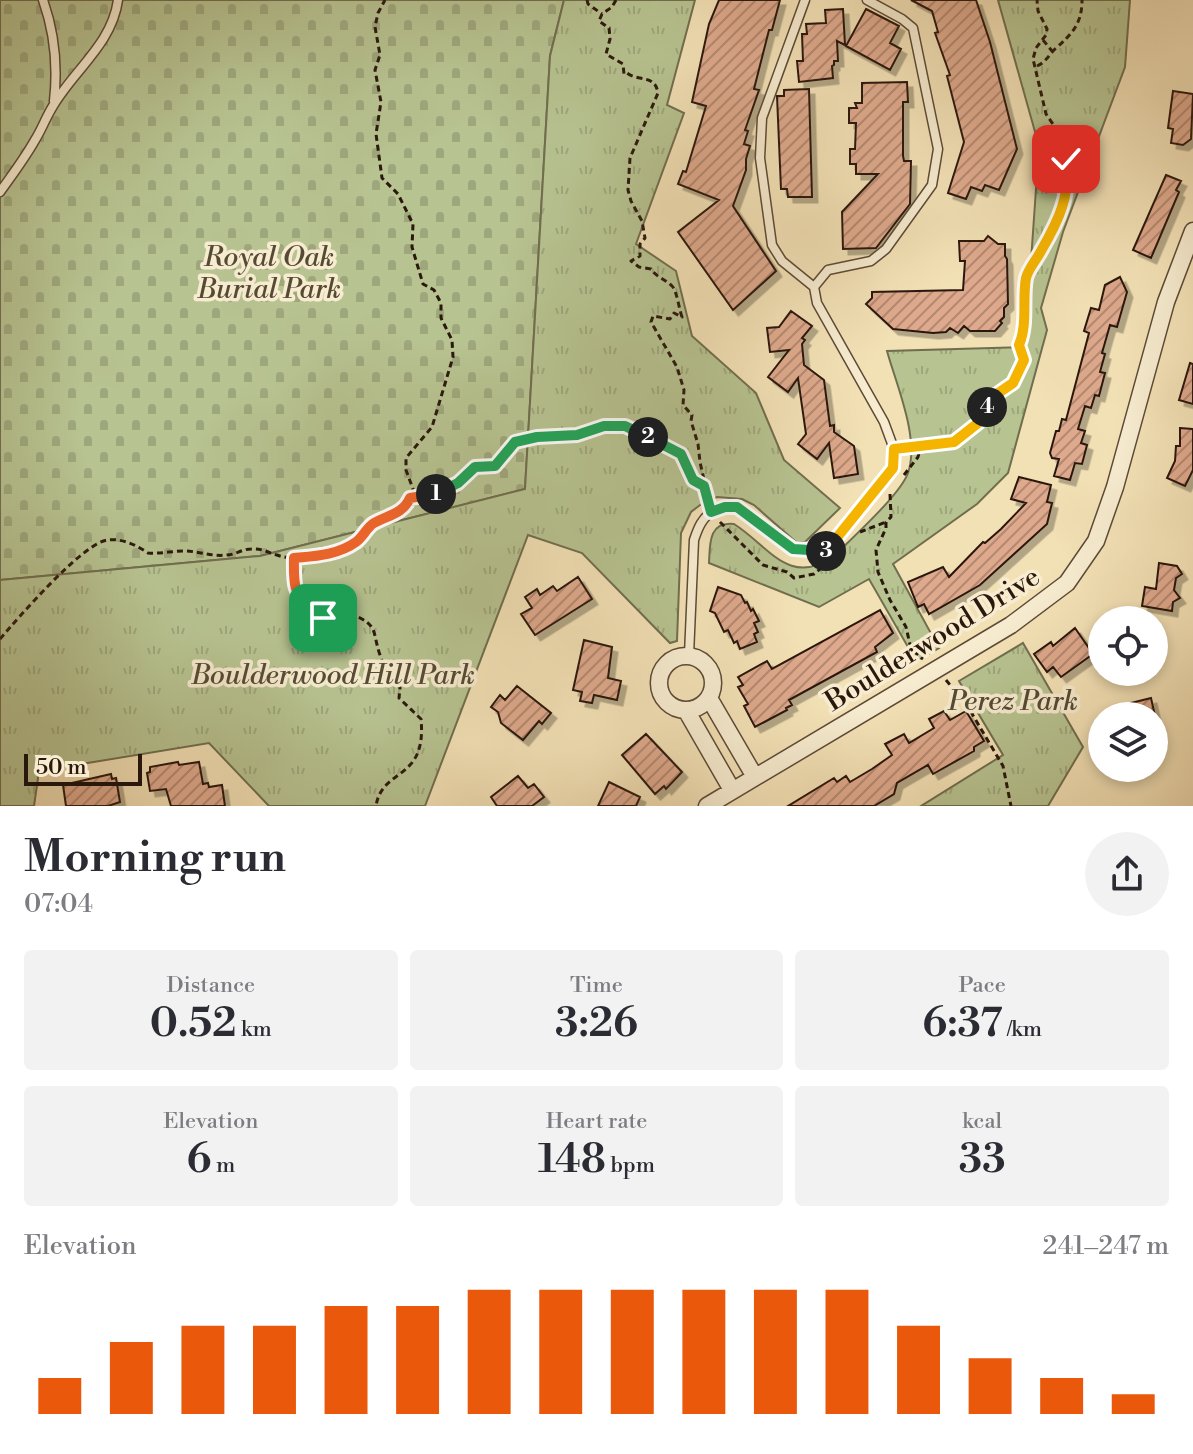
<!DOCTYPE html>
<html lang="en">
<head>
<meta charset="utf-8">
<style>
  :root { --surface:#fff; --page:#f2f2f3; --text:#2b2b33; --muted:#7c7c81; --accent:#ea580c }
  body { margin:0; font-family:"Libre Bodoni",serif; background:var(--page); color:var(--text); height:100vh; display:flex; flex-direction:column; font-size:30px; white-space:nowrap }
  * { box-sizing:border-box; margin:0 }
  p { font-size:26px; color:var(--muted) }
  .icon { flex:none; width:44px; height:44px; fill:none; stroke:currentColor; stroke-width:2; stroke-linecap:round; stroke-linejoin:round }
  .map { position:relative; height:806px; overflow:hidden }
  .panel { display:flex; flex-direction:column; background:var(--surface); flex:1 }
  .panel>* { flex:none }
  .buttons { position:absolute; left:1088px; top:606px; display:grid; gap:16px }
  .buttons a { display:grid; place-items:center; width:80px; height:80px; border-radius:50%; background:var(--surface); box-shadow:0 4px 12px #0003; font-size:40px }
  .scale { position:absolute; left:24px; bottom:20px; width:118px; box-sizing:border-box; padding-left:8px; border:4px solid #2b180d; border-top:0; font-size:22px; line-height:28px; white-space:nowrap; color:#2b180d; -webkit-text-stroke:6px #f7ecd0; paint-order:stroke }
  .pin { position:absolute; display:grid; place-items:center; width:68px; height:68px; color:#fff; margin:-34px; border-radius:16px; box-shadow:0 4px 12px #0006 }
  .km { position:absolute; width:40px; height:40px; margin:-20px; border-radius:50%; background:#222; color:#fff; font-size:22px; line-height:40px; text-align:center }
  .round { display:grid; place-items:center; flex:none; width:84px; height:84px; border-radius:42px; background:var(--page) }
  .summary { display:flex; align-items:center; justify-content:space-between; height:136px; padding:0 24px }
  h1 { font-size:44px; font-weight:600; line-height:60px }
  .metrics { display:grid; grid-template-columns:repeat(3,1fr); gap:12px; height:136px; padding:8px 24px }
  .metrics div { display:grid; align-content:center; border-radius:8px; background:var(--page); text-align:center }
  .metrics b { font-size:40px; font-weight:600 }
  .metrics small { font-size:22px; font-weight:400 }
  .metrics p { font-size:22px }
  .chart { height:224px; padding:16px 24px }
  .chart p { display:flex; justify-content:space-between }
  .chart svg { width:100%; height:144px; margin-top:8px; stroke:var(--accent); stroke-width:6 }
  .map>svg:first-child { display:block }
  .cemetery { fill:url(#cemetery-stones); stroke:#716e4f; stroke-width:2 }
  .park { fill:url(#park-tufts); stroke:#716e4f; stroke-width:2 }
  .building { fill:url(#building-hatch); stroke:#2b180d; stroke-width:2; filter:url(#shadow) }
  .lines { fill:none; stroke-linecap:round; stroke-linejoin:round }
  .service-casing { stroke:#5d4a37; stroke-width:11 }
  .minor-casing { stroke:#5d4a37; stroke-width:19 }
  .path { stroke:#2b180d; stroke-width:3; stroke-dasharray:6 4; stroke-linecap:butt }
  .service { stroke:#f7ecd0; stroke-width:8 }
  .minor { stroke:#f7ecd0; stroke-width:16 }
  .split-1-casing { stroke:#fff; stroke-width:16 }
  .split-2-casing { stroke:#fff; stroke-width:16 }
  .split-3-casing { stroke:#fff; stroke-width:16 }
  .split-4-casing { stroke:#fff; stroke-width:16 }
  .split-5-casing { stroke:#fff; stroke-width:16 }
  .split-1 { stroke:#f0652b; stroke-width:10 }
  .split-2 { stroke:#22a559; stroke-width:10 }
  .split-3 { stroke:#22a559; stroke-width:10 }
  .split-4 { stroke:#f5b400; stroke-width:10 }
  .split-5 { stroke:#f5b400; stroke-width:10 }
  .labels { text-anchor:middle; stroke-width:7; stroke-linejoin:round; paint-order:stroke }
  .park-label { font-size:28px; font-style:italic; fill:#554b35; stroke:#f7ecd0 }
  .street-label { font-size:28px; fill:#2b180d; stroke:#f7ecd0 }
</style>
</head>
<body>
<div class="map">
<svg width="1193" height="806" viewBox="0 0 1193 806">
  <defs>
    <pattern id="cemetery-stones" width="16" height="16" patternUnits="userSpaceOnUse" patternTransform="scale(2)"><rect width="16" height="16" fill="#b7c391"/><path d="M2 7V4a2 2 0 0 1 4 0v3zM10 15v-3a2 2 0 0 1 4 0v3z" fill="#9ea77c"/></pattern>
    <pattern id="park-tufts" width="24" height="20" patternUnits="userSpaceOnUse" patternTransform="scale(2)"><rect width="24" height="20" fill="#b7c391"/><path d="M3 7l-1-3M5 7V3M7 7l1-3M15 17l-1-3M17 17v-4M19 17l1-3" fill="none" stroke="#9ea77c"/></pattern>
    <pattern id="building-hatch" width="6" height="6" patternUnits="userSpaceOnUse" patternTransform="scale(2)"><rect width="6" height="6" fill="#dea98c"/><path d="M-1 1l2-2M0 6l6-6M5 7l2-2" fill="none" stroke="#b48971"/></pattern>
    <filter id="shadow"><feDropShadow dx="5.5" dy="5.5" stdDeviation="0" flood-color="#0004"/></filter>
  </defs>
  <rect width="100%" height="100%" fill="#f3e1b6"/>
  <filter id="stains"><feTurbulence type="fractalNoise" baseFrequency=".0025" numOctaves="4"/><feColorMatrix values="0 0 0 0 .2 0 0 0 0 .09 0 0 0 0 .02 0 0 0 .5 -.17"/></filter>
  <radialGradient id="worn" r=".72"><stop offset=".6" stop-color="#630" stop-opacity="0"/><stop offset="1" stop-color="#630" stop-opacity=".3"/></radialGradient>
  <path class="cemetery" d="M0,0H564L550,56L525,489L260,556L0,580Z"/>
  <path class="park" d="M564,0H695L667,105L684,113L636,244L676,271L692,336L756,393L784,460L840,508L805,542H796L754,505L742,499L717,497L700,505L691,512L681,533L677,641L670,643L582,553L528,535L425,806H269L209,743L39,771L34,806H0V580L260,556L525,489L550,56Z
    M998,0H1130L1125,67L1063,232L1041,308L1047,330L1008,473L977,504L893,564L939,648L916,661L869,579L819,607L709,563C710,545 708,521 734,524C769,546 788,587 833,557C852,538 900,495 908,473C920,438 896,384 887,351L1025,347L1039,146Z
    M1023,643L1083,747L1048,806H921L1003,755L959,681Z"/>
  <path class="building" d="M719,0H780L772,30H769L754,89L759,90L745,130L748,131L744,144L750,146L746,159V170L733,206L776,271L733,310L678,232L719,200L678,184L683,171L686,172L706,106L692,102L709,24Z
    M911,0H976L990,42L1017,149L999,190L985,185L982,191L971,187L966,199L948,193L964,142L947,76L950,75L935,33L938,32L932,11Z
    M843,9L845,45L837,41L838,61H834V65L832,66L833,78L799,82L797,61H803L802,34H807L806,24L826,23L825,10Z
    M866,9L899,26L890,43L901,49L890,70L846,46Z
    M907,82L908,102H903V156L904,161H911L910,204L876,248L843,249L842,212L878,174H856V164H850V149H855L856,123H849V108H857L855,103H862V83Z
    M809,89L812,197H788L787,189H781L777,96H784V90Z
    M1173,91L1193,94L1191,139L1183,145L1171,143L1173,129L1168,128Z
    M1166,175L1181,181L1176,190L1179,192L1151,258L1133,250Z
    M988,236L998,244H1005V256L1007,259L1008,304L1004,308V317L1000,321L1002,323L995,331H970L964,326L958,333L950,328L946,332L933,333L893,329L866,304L872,298V292L963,290L965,261H960L959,241H984Z
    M1120,277L1127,292L1117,327L1110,325L1102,353L1105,354L1100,372L1105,373L1099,396L1095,395L1091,408L1085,406L1078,429L1085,431L1081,443L1087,445L1082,464L1075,463L1070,480L1054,476L1059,459L1052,458L1050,453L1056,431H1059L1062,419L1066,420L1089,333L1084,331L1091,308L1099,310L1105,285Z
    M791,311L812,326L802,338L805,340L802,344L804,365L824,380L830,426L834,425V432L854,446L858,474L834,478L829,443L817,459L798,444L806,434L798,378L788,392L768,377L789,350L770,352L767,328L779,327Z
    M1190,363L1193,364V404L1179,400Z
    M1180,428L1193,429V470L1185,486L1167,478L1175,461L1176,446H1180Z
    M1019,477L1051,485L1047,502L1052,503L1047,524L980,585L929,614L924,604L918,607L908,582L943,567L949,577L983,542L985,543L1001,529L1026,503L1011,499Z
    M1159,563L1177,566L1182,574L1176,578L1174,590L1180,598L1173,602L1172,611L1142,606L1145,587L1156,589Z
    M578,577L592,599L535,635L521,614L532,608L525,597L537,589L540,595L553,586L557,591Z
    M718,587L741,595L745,603L747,602L751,611L753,609L759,621L754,623L758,632L754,634L757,642L740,649L737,641L734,643L728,630L724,632L715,613L710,611Z
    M880,610L893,633L875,647L877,652L789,700L792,705L786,708L787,710L755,727L744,706L748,704L738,687L743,685L738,677L767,661L772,669Z
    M1075,628L1093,654L1061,677L1053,667L1047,672L1034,654L1051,642L1053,646Z
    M584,640L612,647L608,678L621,681L617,700L594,695L592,703L580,701L582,692L573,690Z
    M517,686L551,713L542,724L539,721L523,740L501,723L498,712L491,707L500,695L505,700Z
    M1151,698L1155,716H1134L1131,703Z
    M944,711L950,720L966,711L984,741L974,747V751L933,774L928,765L897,783L894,794L874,806H788L834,778L837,782L846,776L850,782L872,769L892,755L885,744L904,734L909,743L934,728L929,719Z
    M646,734L682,772L666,789L664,786L655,794L622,755Z
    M178,762L179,765L199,762L203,784L208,783L209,787L222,785L225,806H171L166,789L150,791L147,773L150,772V767Z
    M111,774L112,779L116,778L120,802L108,806H66L63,785Z
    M518,776L528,788L534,784L544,797L532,806H497L491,797Z
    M609,782L640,797L636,806H598Z"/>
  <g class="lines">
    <defs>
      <path id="service" d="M43,0C55,34 58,66 54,101
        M0,192C12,175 25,158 35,140C42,129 46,117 53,106C74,70 112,44 118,0
        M814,287L828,270L871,261L886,249L932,185L938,149L913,28L902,19L867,0
        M689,655L694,540C698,528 702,517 715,510C745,496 766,535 791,548C800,553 818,550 829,551L893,468L894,449L884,422L817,303L814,287L782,261L772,245L760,158L762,118L805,0"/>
      <path id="minor" d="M659 683a27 27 0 1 1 54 0a27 27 0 1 1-54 0Z
        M709,698L755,777
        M686,710L732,790
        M707,806L1011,625L1067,583L1096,541L1115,487L1166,302L1193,231"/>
    </defs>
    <use href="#service" class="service-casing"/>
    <use href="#minor" class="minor-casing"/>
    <path class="path" d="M587,0L588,4L602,14
      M616,0L612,7L602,14L599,21L609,28L610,39L606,54L623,64L624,74L627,73C639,82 655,74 658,93L630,158L628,190L631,201L642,221L645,238L640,244V256L631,261L639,267L651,269C656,277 665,279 672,286C677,291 679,309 682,317L674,313L670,319L653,316L651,322L677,367L684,390L683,405L692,415L691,421L698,444L700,462L709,502
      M1043,40L1052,51
      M1037,66C1046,62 1048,56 1055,49C1072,34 1082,24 1082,0
      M906,449L960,439L978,423L994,396L1013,383L1024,360L1019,345L1023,336L1022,330L1027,305V275L1068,196L1066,159L1057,130L1046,114L1033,59L1036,48L1046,35L1047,29L1038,11L1037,0
      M904,475L918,457L920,449
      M890,494L891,517L886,522V528L876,550L878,572L890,600L906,627L911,649L923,659
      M410,498L433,495L458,483L475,467L495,466L515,442L537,437L577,435L604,426H625L681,454L693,480L703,486
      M720,522L763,565L787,572L794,578L814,574L826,564
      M860,532L886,522
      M294,558L293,587L300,598L323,618L338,621L353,615C379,625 372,632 380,655C384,668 392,678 400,688L399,698L421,719C427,782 382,767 376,806
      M0,639C19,617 82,544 107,540C122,538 136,545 148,553C160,554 172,551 184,551C199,551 212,557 227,555C235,555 242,549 251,549C262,548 269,553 280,556C297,561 325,557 341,551C356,545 361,532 373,523C393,510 404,516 413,489L406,470V458L432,427L453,357L452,340L441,318V303L434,290L423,284L412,247L413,224L398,194L382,178L376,134L381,102L375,70L380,55L375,27L378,13L385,0
      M946,680L968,707L1003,766L1011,806"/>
    <use href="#service" class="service"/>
    <use href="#minor" class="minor"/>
  </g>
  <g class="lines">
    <defs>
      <path id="split-1" d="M323,618C298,588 293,603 294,558C315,556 338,555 356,542C363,537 367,527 374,523C388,515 403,514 410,498L436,494"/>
      <path id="split-2" d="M436,494L458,483L475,467L495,466L515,442L537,437L577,435L604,426H625L648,437"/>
      <path id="split-3" d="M648,437L681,454L693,480L704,486L711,512L725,507H737L793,549L826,551"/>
      <path id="split-4" d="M826,551L893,468L894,449L954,442L978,423L987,407"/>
      <path id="split-5" d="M987,407L994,396L1013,383L1024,360L1019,345C1028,324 1022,299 1026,278C1028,269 1037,259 1041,251C1059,220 1071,195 1066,159"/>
    </defs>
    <use href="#split-1" class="split-1-casing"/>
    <use href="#split-2" class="split-2-casing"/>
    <use href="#split-3" class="split-3-casing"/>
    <use href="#split-4" class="split-4-casing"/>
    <use href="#split-5" class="split-5-casing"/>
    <use href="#split-1" class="split-1"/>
    <use href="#split-2" class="split-2"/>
    <use href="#split-3" class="split-3"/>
    <use href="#split-4" class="split-4"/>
    <use href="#split-5" class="split-5"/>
  </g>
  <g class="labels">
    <g class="park-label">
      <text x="269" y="266">Royal Oak<tspan x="269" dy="32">Burial Park</tspan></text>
      <text x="333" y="684">Boulderwood Hill Park</text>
      <text x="1013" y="710">Perez Park</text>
    </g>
    <g class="street-label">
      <text transform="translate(932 638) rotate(-32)" y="10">Boulderwood Drive</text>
    </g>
  </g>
  <rect width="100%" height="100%" filter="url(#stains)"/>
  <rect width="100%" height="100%" fill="url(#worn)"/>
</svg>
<div class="buttons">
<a><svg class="icon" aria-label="locate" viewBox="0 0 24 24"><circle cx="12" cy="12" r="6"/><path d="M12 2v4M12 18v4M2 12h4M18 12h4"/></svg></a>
<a><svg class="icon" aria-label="layers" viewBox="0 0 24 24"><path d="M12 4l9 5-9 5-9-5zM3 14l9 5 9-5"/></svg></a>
</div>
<div class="scale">50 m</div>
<div class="pin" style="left:323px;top:618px;background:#1e9e55"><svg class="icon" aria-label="arrive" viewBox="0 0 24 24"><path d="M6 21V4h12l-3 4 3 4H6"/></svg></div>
<div class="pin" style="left:1066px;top:159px;background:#d93025"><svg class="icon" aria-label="check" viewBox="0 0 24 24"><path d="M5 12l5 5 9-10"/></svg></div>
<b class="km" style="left:436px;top:494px">1</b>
<b class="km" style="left:648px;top:437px">2</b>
<b class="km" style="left:826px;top:551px">3</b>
<b class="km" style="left:987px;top:407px">4</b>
</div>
<section class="panel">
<div class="summary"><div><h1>Morning run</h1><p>07:04</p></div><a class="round"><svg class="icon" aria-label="share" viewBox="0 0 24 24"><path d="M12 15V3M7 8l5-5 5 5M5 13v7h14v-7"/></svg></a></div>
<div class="metrics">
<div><p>Distance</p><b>0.52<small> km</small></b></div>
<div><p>Time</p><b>3:26</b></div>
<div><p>Pace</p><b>6:37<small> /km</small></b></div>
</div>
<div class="metrics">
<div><p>Elevation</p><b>6<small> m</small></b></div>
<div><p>Heart rate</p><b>148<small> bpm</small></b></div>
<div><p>kcal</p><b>33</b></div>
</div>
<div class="chart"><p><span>Elevation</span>241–247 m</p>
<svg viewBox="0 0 160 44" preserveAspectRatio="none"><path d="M5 44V33M15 44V22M25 44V17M35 44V17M45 44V11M55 44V11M65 44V6M75 44V6M85 44V6M95 44V6M105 44V6M115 44V6M125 44V17M135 44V27M145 44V33M155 44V38"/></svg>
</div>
</section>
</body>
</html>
